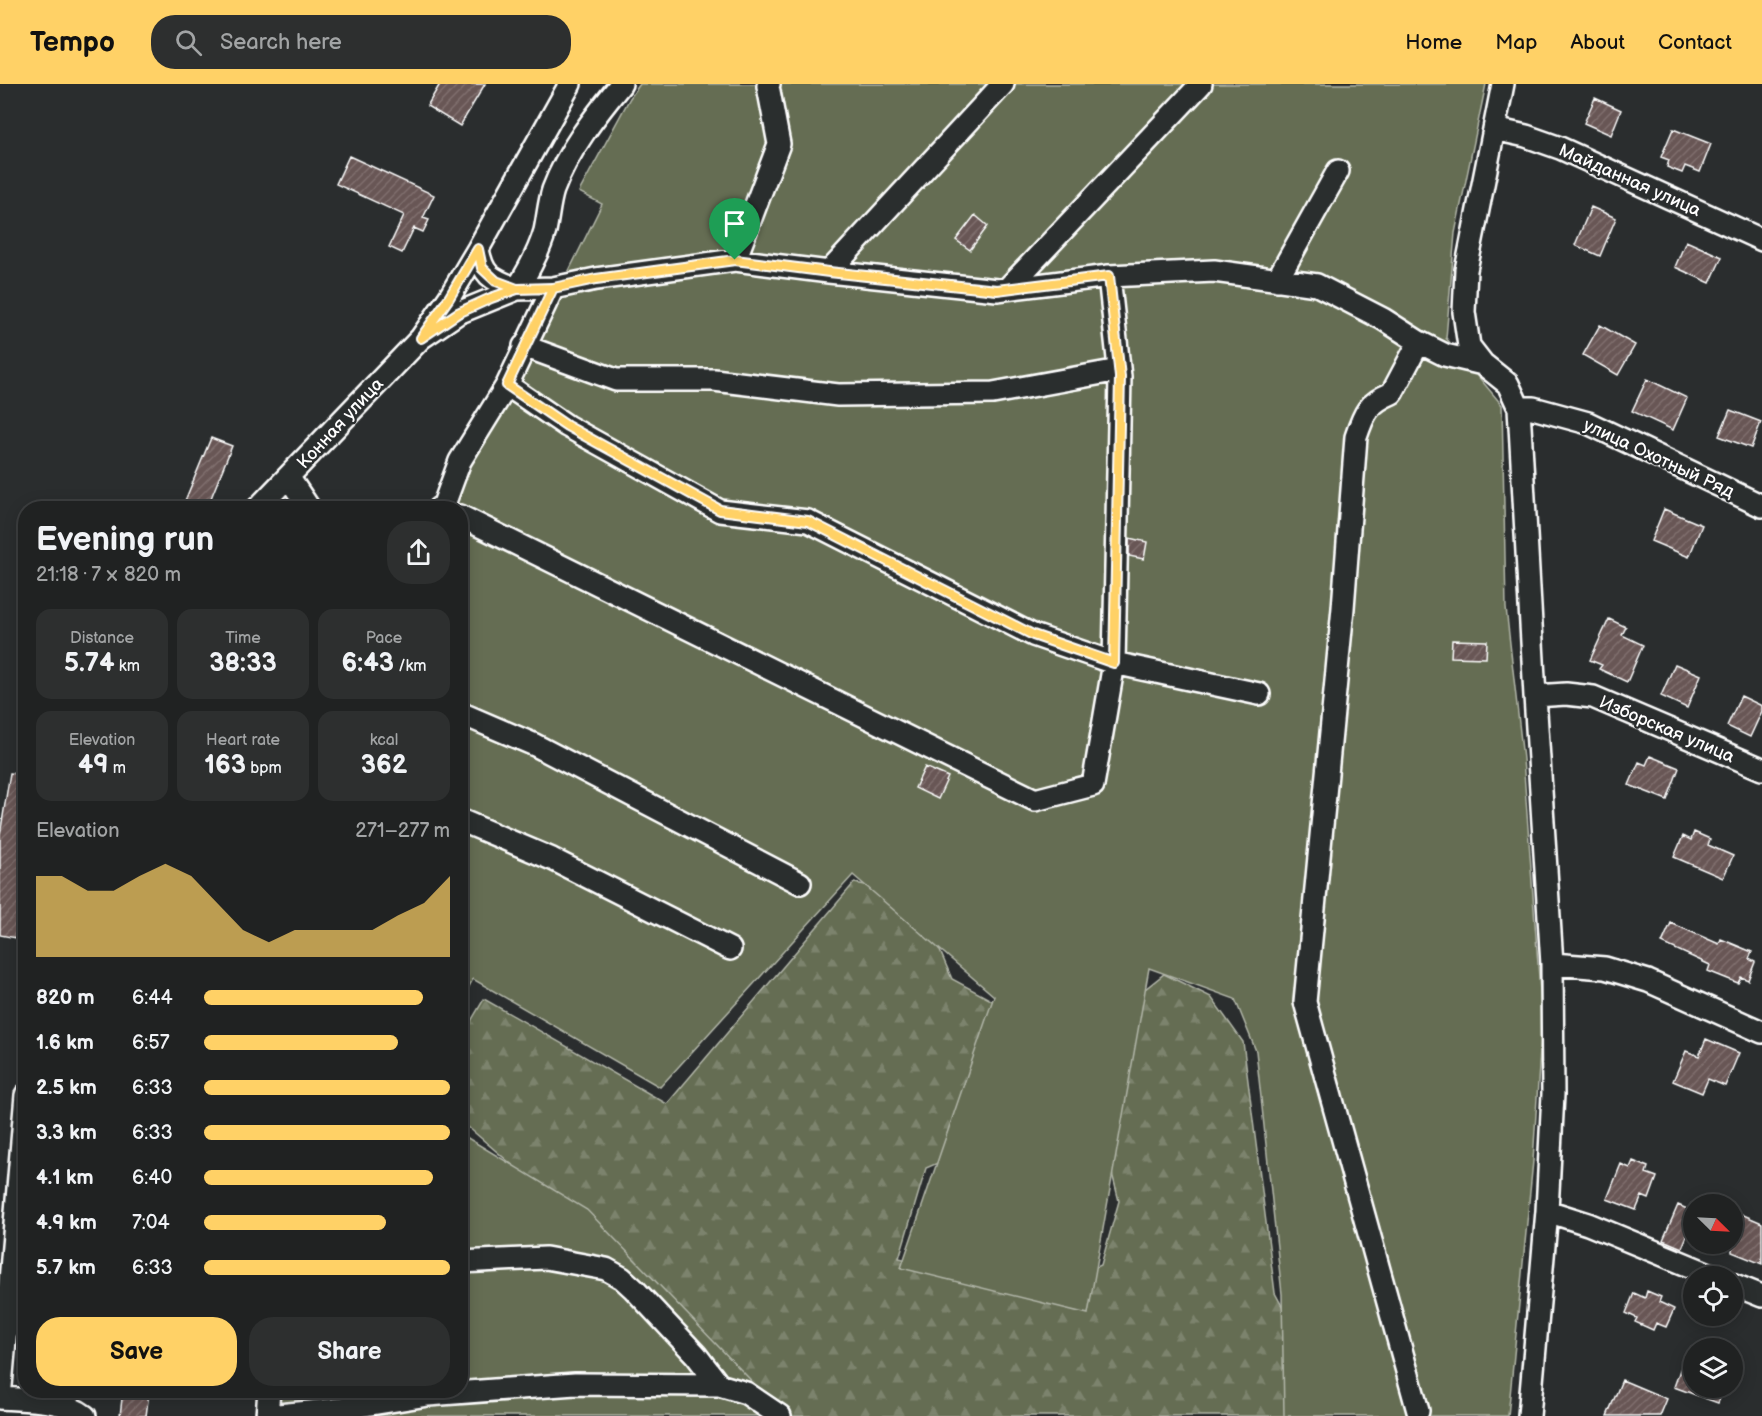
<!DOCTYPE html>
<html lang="en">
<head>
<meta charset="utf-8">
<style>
  :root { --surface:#202222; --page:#2d2f2f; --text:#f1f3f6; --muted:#a2a4a5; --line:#3d3f40; --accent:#ffd166 }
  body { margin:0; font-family:"Balsamiq Sans",sans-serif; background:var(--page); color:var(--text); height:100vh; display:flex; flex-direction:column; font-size:22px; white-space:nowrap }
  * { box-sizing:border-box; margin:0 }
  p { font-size:20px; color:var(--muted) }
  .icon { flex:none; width:33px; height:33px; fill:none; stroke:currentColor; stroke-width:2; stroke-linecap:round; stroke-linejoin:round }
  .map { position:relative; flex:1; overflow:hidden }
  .panel { position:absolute; left:18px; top:417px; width:450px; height:897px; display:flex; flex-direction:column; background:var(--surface); border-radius:24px; box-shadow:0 3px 15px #0003,0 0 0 2px var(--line) }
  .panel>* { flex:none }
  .needle { width:39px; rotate:114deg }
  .controls { position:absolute; left:1683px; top:1110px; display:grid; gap:12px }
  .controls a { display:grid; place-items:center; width:60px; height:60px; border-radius:50%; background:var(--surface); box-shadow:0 3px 15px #0003,0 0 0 2px var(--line); font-size:30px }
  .pin { position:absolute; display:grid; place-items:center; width:51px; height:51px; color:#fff; margin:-62px -26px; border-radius:50% 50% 50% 0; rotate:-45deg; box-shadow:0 0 6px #0007 }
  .pin .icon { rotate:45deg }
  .round { display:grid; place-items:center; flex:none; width:63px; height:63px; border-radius:24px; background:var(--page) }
  .headline { display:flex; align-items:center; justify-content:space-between; height:102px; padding:0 18px }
  h1 { font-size:33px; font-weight:800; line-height:45px }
  .metrics { display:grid; grid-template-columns:repeat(3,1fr); gap:9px; height:102px; padding:6px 18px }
  .metrics div { display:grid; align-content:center; border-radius:15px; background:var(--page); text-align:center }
  .metrics b { font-size:26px; font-weight:800 }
  .metrics small { font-size:16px; font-weight:400 }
  .metrics p { font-size:16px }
  .chart { height:168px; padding:12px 18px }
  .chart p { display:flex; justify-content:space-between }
  .chart svg { width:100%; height:108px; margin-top:6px; fill:var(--accent); opacity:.7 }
  .button { display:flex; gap:12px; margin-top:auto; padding:12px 18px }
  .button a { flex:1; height:69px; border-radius:24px; background:var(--accent); color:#111; font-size:24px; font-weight:800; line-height:69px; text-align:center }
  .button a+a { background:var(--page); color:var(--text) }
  ul { padding:0 18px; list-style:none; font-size:20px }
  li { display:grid; grid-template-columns:96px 72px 1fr; align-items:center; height:45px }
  li i { height:15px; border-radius:8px; background:var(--accent) }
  header { display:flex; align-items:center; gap:36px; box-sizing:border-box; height:84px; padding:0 30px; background:var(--accent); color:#111 }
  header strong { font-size:28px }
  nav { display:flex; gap:33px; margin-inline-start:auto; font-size:21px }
  .search { width:420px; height:54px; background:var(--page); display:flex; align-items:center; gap:15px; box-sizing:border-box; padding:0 21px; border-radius:24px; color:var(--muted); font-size:22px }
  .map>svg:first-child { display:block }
  .forest { fill:url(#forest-firs); stroke:#b2b6a9; stroke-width:1.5 }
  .garden { fill:#656d53; stroke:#b2b6a9; stroke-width:1.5 }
  .building { fill:url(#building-hatch); stroke:#fff; stroke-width:1.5 }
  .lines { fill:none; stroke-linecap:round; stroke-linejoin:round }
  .minor-casing { stroke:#fff; stroke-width:26 }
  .minor { stroke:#2a2d2e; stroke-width:21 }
  .route-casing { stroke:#fff; stroke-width:12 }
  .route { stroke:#ffd166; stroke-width:8 }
  .labels { text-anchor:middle; stroke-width:4.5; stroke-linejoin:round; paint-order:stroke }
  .street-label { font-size:18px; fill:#fff; stroke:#2a2d2e }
</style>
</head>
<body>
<header>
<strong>Tempo</strong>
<div class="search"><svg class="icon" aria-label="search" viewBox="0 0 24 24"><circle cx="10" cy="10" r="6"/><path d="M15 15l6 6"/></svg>Search here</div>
<nav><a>Home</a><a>Map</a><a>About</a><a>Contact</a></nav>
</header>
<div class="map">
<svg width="1762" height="1332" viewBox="0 0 1762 1332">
  <defs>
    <pattern id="forest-firs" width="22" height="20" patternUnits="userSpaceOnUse" patternTransform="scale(1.5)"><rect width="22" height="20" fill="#656d53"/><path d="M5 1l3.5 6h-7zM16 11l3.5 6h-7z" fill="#7c836d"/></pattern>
    <pattern id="building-hatch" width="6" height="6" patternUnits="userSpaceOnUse" patternTransform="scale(1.5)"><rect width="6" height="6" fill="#685655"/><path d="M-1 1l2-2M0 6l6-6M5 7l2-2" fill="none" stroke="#7f6f6e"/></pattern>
  </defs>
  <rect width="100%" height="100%" fill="#2a2d2e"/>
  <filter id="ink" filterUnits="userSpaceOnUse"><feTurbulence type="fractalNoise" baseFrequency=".0167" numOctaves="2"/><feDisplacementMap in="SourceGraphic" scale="12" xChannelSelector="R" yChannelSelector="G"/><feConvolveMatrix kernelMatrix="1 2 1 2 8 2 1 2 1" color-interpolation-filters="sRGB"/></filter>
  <g filter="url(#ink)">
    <path class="forest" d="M854,799L889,805L934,853L952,895L1030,937L982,1060L926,1084L899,1174L1044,1209L1101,1181L1119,1117L1104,1057L1139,910L1164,890L1211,913L1243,958L1275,1209L1318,1289L1323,1332H786L711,1279L566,1127L461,1037V954L484,915L667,1020Z"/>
    <path class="garden" d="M640,0H1486L1455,149L1446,254L1502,321L1506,524L1523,675L1542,935L1533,1077L1508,1332H1284L1282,1210L1256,967L1235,915L1149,884L1088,1230L901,1184L994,912L853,791L660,1003L473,895L461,918L460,424H441L556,213L602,120L579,108L630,14Z
      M461,1050L587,1126L770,1316V1332H278L274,1307L460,1306Z"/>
    <path class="building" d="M440,0H485L460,42L427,22Z
      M1595,14L1621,26L1611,51L1584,39Z
      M1673,45L1711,60L1700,88L1685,82L1682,89L1667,83L1669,76L1661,73Z
      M349,72L434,111L423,134L429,136L423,148L414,144L402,169L389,163L404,131L336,100Z
      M1591,123L1616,134L1600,172L1575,161Z
      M975,131L988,142L970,166L956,156Z
      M1686,157L1722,173L1710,199L1675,183Z
      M1600,241L1635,261L1618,291L1583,271Z
      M1647,295L1687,314L1673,346L1632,327Z
      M1730,326L1761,338L1751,364L1719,352Z
      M211,354L232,362L207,424H182Z
      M1664,425L1702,441L1689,473L1651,457Z
      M1129,454L1147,458L1144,475L1129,472Z
      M1609,535L1626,543L1622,551L1643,561L1627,598L1599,585L1602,581L1590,576Z
      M1452,556L1487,557L1486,574L1451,573Z
      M1675,580L1701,591L1687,624L1661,612Z
      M1741,612L1762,622V627L1750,653L1727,642Z
      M1650,672L1679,684L1667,716L1629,701L1639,678L1646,681Z
      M925,683L948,693L938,715L915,704Z
      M10,689L26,691V805L16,854L0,851V751Z
      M1694,748L1710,755L1708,761L1733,772L1723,794L1674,773L1683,752L1691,756Z
      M1671,839L1719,860L1721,855L1752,868L1749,875L1755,878L1748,896L1741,893L1738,899L1708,887L1710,881L1662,859Z
      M1706,955L1739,969L1725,1002L1708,995L1702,1009L1673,997L1686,967L1699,972Z
      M1633,1077L1648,1083L1646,1089L1657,1093L1649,1115L1642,1112L1636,1126L1607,1115L1621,1080L1630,1084Z
      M1678,1121L1694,1128V1152L1688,1149L1682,1164L1663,1156Z
      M1732,1126L1762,1139V1180L1732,1168Z
      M1647,1207L1661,1213L1659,1218L1674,1225L1666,1243L1656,1239L1653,1246L1635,1238L1637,1234L1626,1229L1634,1209L1645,1214Z
      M1681,1283L1694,1288V1304H1724L1718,1319L1674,1303Z
      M1622,1296L1667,1315L1660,1332H1607Z
      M123,1306L149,1308L146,1332H120Z"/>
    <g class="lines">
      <defs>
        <path id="minor" d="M1503,0L1466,186L1464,228L1469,262L1483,280L1508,300L1519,324L1535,612L1552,880L1553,1010L1547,1127L1529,1332
          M1494,45L1526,52L1560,64L1762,156
          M478,165C483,193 492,195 517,205C529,186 539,168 545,147C548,133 549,118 553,106C568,66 595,32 621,0
          M735,176L779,60L768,2L769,0
          M829,188L1003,0
          M1109,192L1120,293L1114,579L1259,610
          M1277,196L1338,87
          M1008,204L1201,0
          M421,254L458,229L517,205L553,204L596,195L735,176L829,188L997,206L1109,192L1214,187L1317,201L1383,235L1419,258L1445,271L1483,280
          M524,262L616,296H714L838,311L993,309L1119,286
          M1519,324H1533L1588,339L1762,422
          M289,394L309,424
          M258,424L421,254L449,214L478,165L570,0
          M439,424L443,423L460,377L507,301L553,204
          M460,432L1035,716L1093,701L1114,579L1033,551L808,437L720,427L567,342L507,301
          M1535,612L1566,610L1593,613L1762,685
          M460,629L535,661L800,799
          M460,736L552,775L730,865
          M1552,880L1605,884L1648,897L1762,948
          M1547,1127L1588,1140L1714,1192
          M460,1178L546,1174L606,1185L622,1194L634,1205L696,1271L719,1301
          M1732,1200L1762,1212
          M0,1314L26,1011
          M0,1314C27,1316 63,1315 85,1332
          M1418,1327L1305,918L1343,524L1356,353C1364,329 1368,319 1392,309L1419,258
          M267,1332L269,1306
          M268,1332L340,1325L428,1311L575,1300L719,1301L746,1309L780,1332"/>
      </defs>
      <use href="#minor" class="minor-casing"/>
      <use href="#minor" class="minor"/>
    </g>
  </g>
  <g class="lines" filter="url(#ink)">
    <defs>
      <path id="route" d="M735,176L596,195L553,204L517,205L491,214L458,229L421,254L449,214L478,165L482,184L496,197L517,205L553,204L507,301L567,342L720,426L808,437L1033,551L1114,579L1120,293L1109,192L997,206L829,188L735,176"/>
    </defs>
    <use href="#route" class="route-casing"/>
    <use href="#route" class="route"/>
  </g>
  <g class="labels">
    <g class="street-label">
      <text transform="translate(1630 96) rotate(24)" y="6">Майданная улица</text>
      <text transform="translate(340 339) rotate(-47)" y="6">Конная улица</text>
      <text transform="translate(1659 374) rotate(25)" y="6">улица Охотный Ряд</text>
      <text transform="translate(1667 645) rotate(23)" y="6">Изборская улица</text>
    </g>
  </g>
</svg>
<div class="controls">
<a><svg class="needle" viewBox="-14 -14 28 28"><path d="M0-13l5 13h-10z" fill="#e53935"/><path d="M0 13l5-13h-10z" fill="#a2a4a5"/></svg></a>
<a><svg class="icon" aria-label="locate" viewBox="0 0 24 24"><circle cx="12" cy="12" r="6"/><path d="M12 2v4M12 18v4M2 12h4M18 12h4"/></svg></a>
<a><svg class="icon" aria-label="layers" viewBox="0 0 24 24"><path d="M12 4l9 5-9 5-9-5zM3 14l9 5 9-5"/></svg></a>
</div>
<div class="pin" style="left:735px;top:176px;background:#1e9e55"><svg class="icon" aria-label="arrive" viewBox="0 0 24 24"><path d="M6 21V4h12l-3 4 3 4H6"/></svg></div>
<section class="panel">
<div class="headline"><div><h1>Evening run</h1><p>21:18 · 7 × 820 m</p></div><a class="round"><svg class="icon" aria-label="share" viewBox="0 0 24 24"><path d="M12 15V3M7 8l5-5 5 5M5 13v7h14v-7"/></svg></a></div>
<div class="metrics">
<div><p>Distance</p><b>5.74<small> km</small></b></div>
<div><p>Time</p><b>38:33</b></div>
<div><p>Pace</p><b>6:43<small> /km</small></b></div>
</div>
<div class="metrics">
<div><p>Elevation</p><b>49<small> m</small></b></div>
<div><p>Heart rate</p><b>163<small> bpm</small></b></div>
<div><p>kcal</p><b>362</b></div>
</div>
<div class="chart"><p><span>Elevation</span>271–277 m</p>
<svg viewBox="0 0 160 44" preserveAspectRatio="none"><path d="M0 44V11L10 11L20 17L30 17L40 11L50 6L60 11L70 22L80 33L90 38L100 33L110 33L120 33L130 33L140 27L150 22L160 11V44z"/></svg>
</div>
<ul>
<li><b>820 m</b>6:44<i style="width:89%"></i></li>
<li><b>1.6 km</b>6:57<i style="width:79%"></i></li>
<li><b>2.5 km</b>6:33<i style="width:100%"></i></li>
<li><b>3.3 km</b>6:33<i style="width:100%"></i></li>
<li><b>4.1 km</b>6:40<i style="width:93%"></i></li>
<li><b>4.9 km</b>7:04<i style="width:74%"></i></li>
<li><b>5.7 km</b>6:33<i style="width:100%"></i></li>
</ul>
<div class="button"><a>Save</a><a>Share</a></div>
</section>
</div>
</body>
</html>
